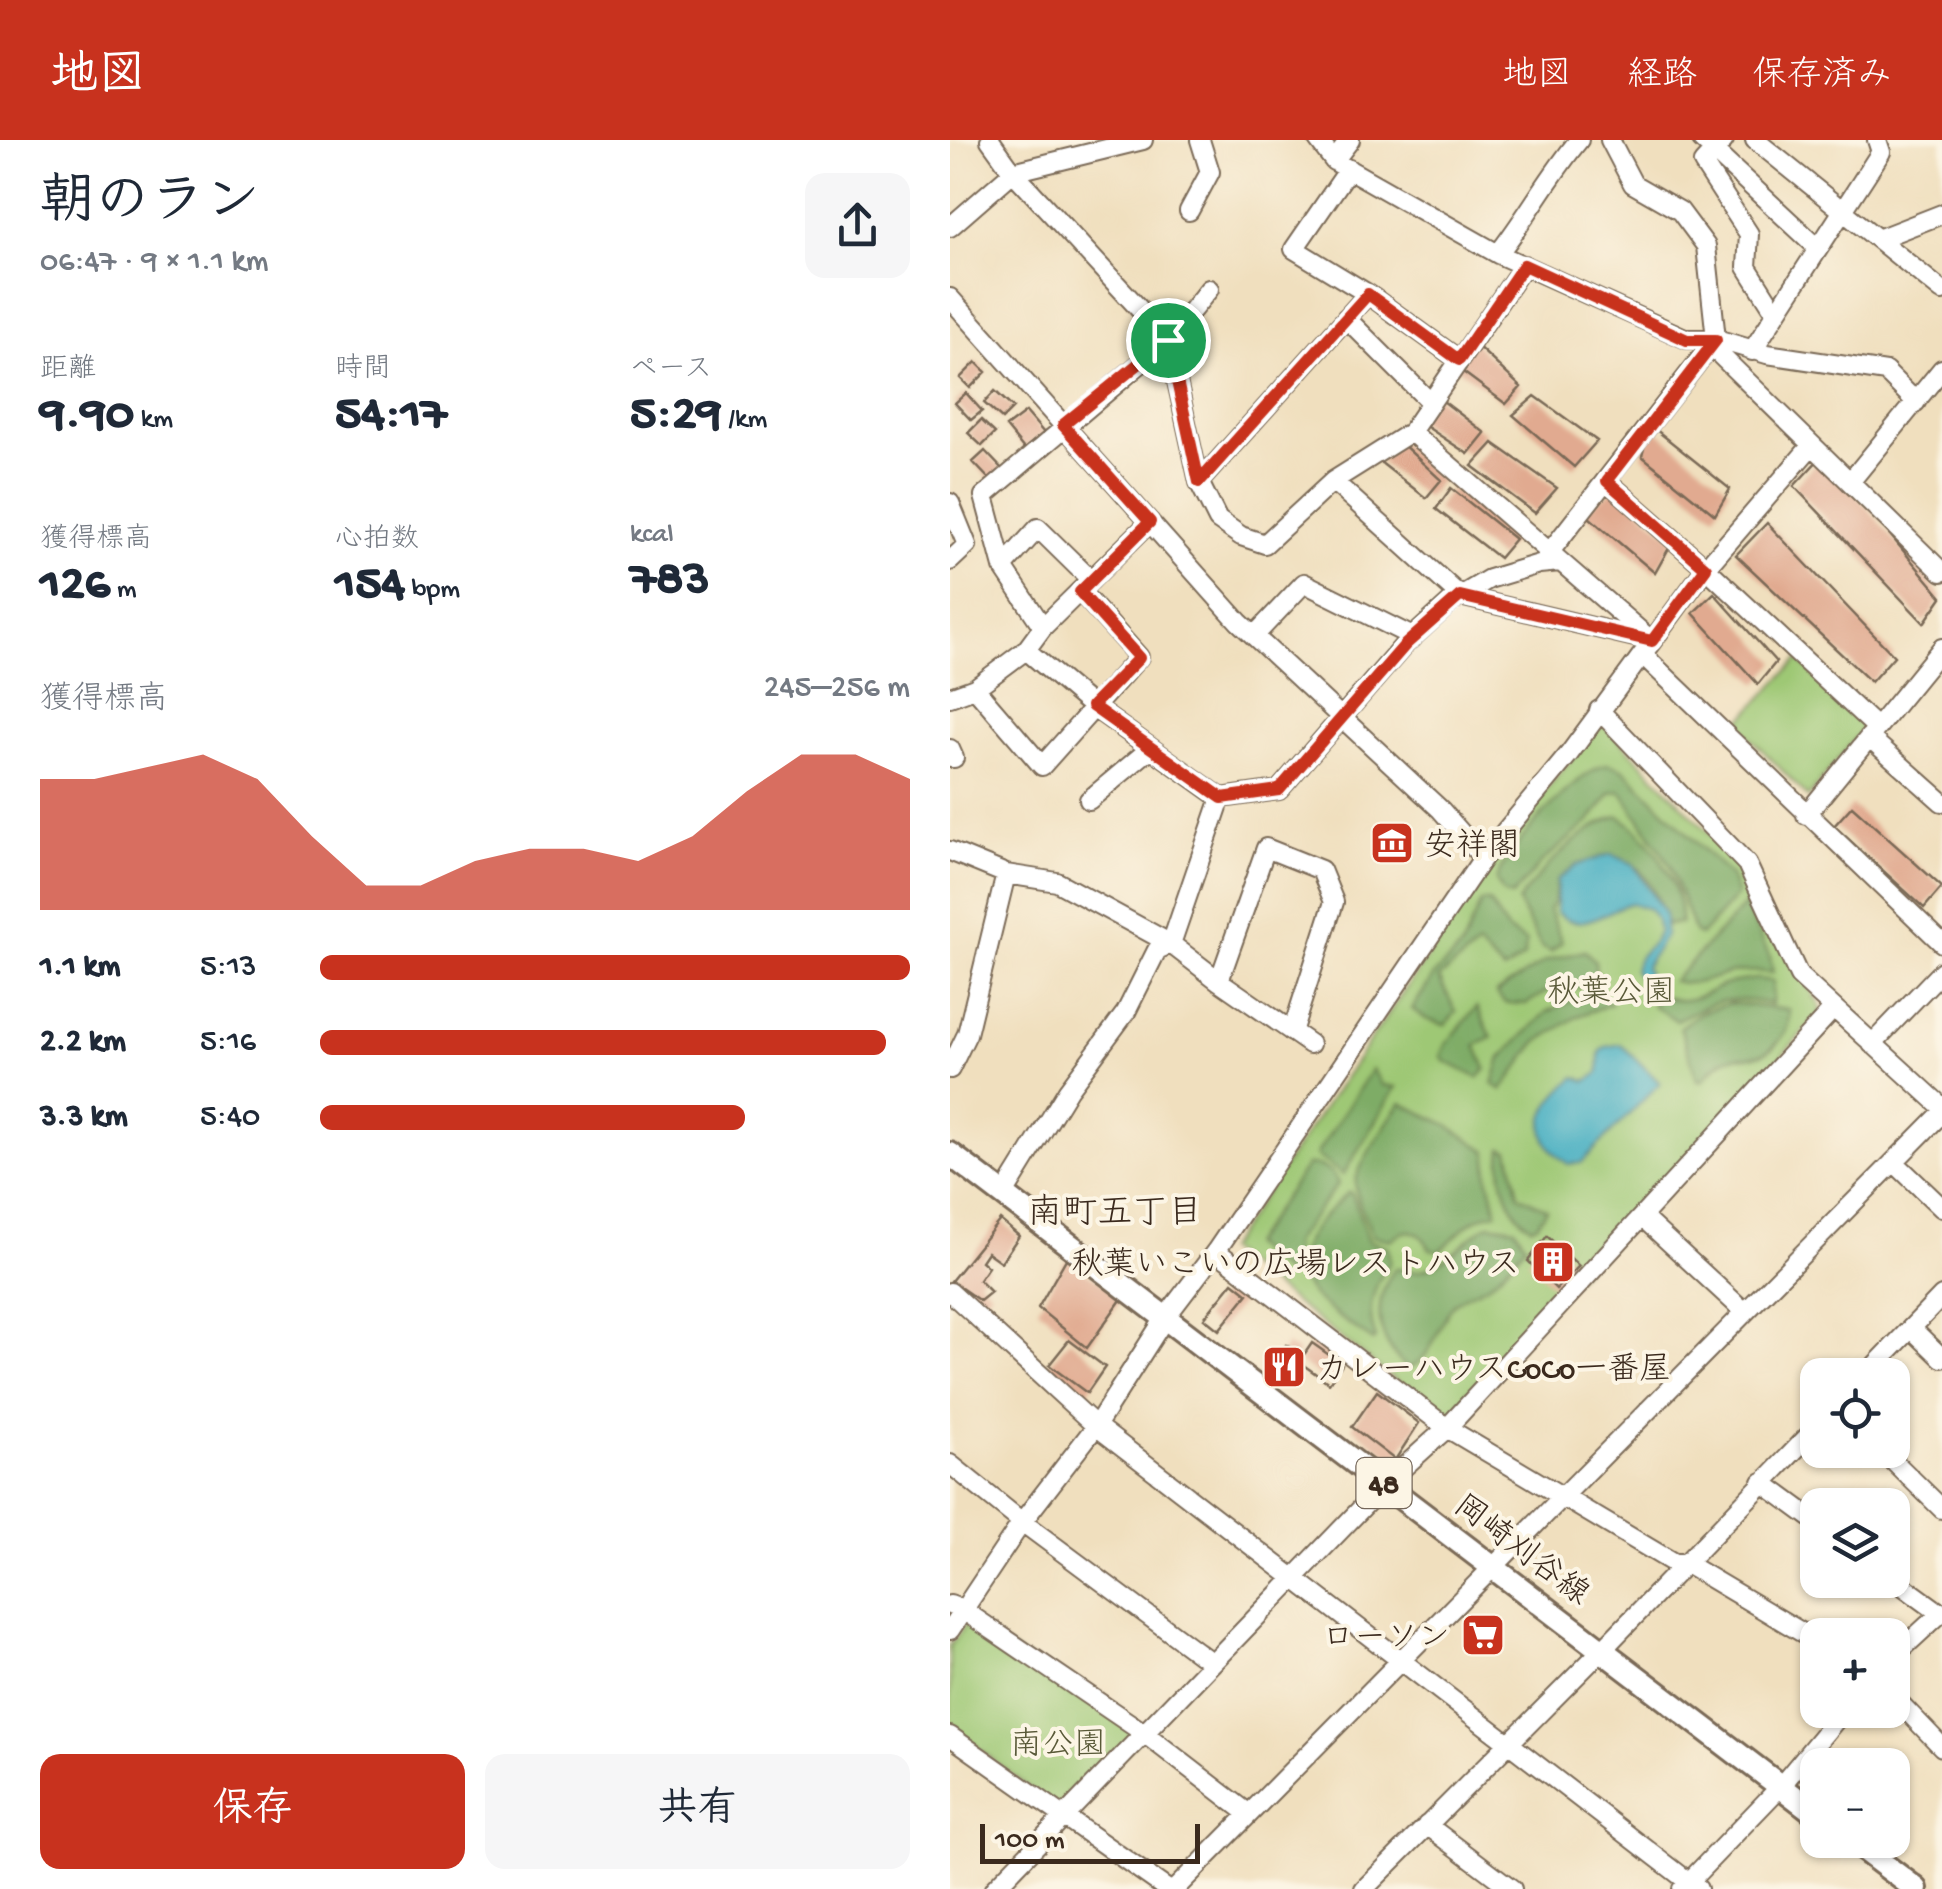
<!DOCTYPE html>
<html lang="ja">
<head>
<meta charset="utf-8">
<style>
  :root { --surface:#fff; --page:#f6f6f7; --text:#1f2937; --muted:#747a83; --accent:#c8321e }
  body { margin:0; font-family:"Gochi Hand","Klee One",sans-serif; background:var(--page); color:var(--text); height:100vh; display:flex; flex-direction:column; font-size:38px; white-space:nowrap }
  * { box-sizing:border-box; margin:0 }
  p { font-size:32px; color:var(--muted) }
  .icon { flex:none; width:55px; height:55px; fill:none; stroke:currentColor; stroke-width:2; stroke-linecap:round; stroke-linejoin:round }
  .map { position:relative; flex:1; overflow:hidden }
  .sheet { display:flex; flex-direction:column; background:var(--surface); width:950px }
  .sheet>* { flex:none }
  .fabs { position:absolute; left:850px; top:1218px; display:grid; gap:20px }
  .fabs a { display:grid; place-items:center; width:110px; height:110px; border-radius:20px; background:var(--surface); box-shadow:0 2px 8px #0004; font-size:50px }
  .scale { position:absolute; left:30px; bottom:25px; width:220px; box-sizing:border-box; padding-left:10px; border:5px solid #3b2a1e; border-top:0; font-size:28px; line-height:35px; white-space:nowrap; color:#3b2a1e; -webkit-text-stroke:8px #fcf5e5; paint-order:stroke }
  .pin { position:absolute; display:grid; place-items:center; width:85px; height:85px; color:#fff; margin:-42px; border:5px solid #fff; border-radius:50%; box-shadow:0 2px 10px #0007 }
  .round { display:grid; place-items:center; flex:none; width:105px; height:105px; border-radius:20px; background:var(--page) }
  .headline { display:flex; align-items:center; justify-content:space-between; height:170px; padding:0 40px }
  h1 { font-size:55px; font-weight:700; line-height:75px }
  .stats { display:grid; grid-template-columns:repeat(3,1fr); gap:15px; height:170px; padding:10px 40px }
  .stats div { display:grid; align-content:center }
  .stats b { font-size:50px; font-weight:700 }
  .stats small { font-size:28px; font-weight:400 }
  .stats p { font-size:28px }
  .chart { height:280px; padding:20px 40px }
  .chart p { display:flex; justify-content:space-between }
  .chart svg { width:100%; height:180px; margin-top:10px; fill:var(--accent); opacity:.7 }
  .button { display:flex; gap:20px; margin-top:auto; padding:20px 40px }
  .button a { flex:1; height:115px; border-radius:20px; background:var(--accent); color:#fff; font-size:40px; font-weight:700; line-height:115px; text-align:center }
  .button a+a { background:var(--page); color:var(--text) }
  ul { padding:0 40px; list-style:none; font-size:32px }
  li { display:grid; grid-template-columns:160px 120px 1fr; align-items:center; height:75px }
  li i { height:25px; border-radius:12px; background:var(--accent) }
  header { display:flex; align-items:center; gap:60px; box-sizing:border-box; height:140px; padding:0 50px; background:var(--accent); color:#fff }
  header strong { font-size:48px }
  nav { display:flex; gap:55px; margin-inline-start:auto; font-size:35px }
  main { display:flex; flex:1; min-height:0 }
  .map>svg:first-child { display:block }
  .green { fill:#9ec875; stroke:#6c794a; stroke-width:2.5 }
  .forest { fill:#7eac66; stroke:#5c6b42; stroke-width:2.5 }
  .water { fill:#42adc1; stroke:#3e6c70; stroke-width:2.5 }
  .building { fill:#e1aa90 }
  .lines { fill:none; stroke-linecap:round; stroke-linejoin:round }
  .minor-casing { stroke:#7a6956; stroke-width:22 }
  .major-casing { stroke:#7a6956; stroke-width:28 }
  .minor { stroke:#fff; stroke-width:18 }
  .major { stroke:#fff; stroke-width:22 }
  .route-casing { stroke:#fff; stroke-width:20 }
  .route { stroke:#c8321e; stroke-width:12 }
  .labels { text-anchor:middle; stroke-width:8; stroke-linejoin:round; paint-order:stroke }
  .shield { fill:#fcf5e5; stroke:#75675a; stroke-width:2.5 }
  .shield-label { font-size:30px; font-weight:bold; fill:#3b2a1e }
  .poi-label { font-size:32px; fill:#3b2a1e; stroke:#fcf5e5; text-anchor:start }
  .park-label { font-size:32px; fill:#595938; stroke:#fcf5e5 }
  .street-label { font-size:32px; fill:#3b2a1e; stroke:#fcf5e5 }
  .neighbourhood-label { font-size:35px; fill:#3b2a1e; stroke:#fcf5e5 }
</style>
</head>
<body>
<header>
<strong>地図</strong>
<nav><a>地図</a><a>経路</a><a>保存済み</a></nav>
</header>
<main>
<section class="sheet">
<div class="headline"><div><h1>朝のラン</h1><p>06:47 · 9 × 1.1 km</p></div><a class="round"><svg class="icon" aria-label="share" viewBox="0 0 24 24"><path d="M12 15V3M7 8l5-5 5 5M5 13v7h14v-7"/></svg></a></div>
<div class="stats">
<div><p>距離</p><b>9.90<small> km</small></b></div>
<div><p>時間</p><b>54:17</b></div>
<div><p>ペース</p><b>5:29<small> /km</small></b></div>
</div>
<div class="stats">
<div><p>獲得標高</p><b>126<small> m</small></b></div>
<div><p>心拍数</p><b>154<small> bpm</small></b></div>
<div><p>kcal</p><b>783</b></div>
</div>
<div class="chart"><p><span>獲得標高</span>245–256 m</p>
<svg viewBox="0 0 160 44" preserveAspectRatio="none"><path d="M0 44V12L10 12L20 9L30 6L40 12L50 26L60 38L70 38L80 32L90 29L100 29L110 32L120 26L130 15L140 6L150 6L160 12V44z"/></svg>
</div>
<ul>
<li><b>1.1 km</b>5:13<i style="width:100%"></i></li>
<li><b>2.2 km</b>5:16<i style="width:96%"></i></li>
<li><b>3.3 km</b>5:40<i style="width:72%"></i></li>
</ul>
<div class="button"><a>保存</a><a>共有</a></div>
</section>
<div class="map">
<svg width="992" height="1749" viewBox="0 0 992 1749">
  <rect width="100%" height="100%" fill="#fcf5e5"/>
  <filter id="ink" filterUnits="userSpaceOnUse"><feTurbulence type="fractalNoise" baseFrequency=".01" numOctaves="2"/><feDisplacementMap in="SourceGraphic" scale="20" xChannelSelector="R" yChannelSelector="G"/><feConvolveMatrix kernelMatrix="1 2 1 2 8 2 1 2 1" color-interpolation-filters="sRGB"/></filter>
  <filter id="wash" filterUnits="userSpaceOnUse"><feTurbulence type="fractalNoise" baseFrequency=".0048" numOctaves="4" result="noise"/><feDisplacementMap in="SourceGraphic" scale="40" xChannelSelector="R" yChannelSelector="G"/><feGaussianBlur stdDeviation="2.25" result="paint"/><feColorMatrix in="noise" values="0 0 0 0 0 0 0 0 0 0 0 0 0 0 0 0 0 1.4 0 .05"/><feComposite in="paint" operator="in"/></filter>
  <g filter="url(#wash)">
    <rect width="100%" height="100%" fill="#f0dfbe"/>
    <path class="green" d="M849,519L915,586L858,657L787,584Z
      M654,584L793,728L870,866V874L500,1275L492,1276L276,1110L538,729L541,718L648,586Z
      M18,1481L194,1593L114,1676L0,1586V1506Z"/>
    <path class="forest" d="M658,624L673,629L780,736L787,755L751,795L745,793L720,725L671,651L661,653L640,681L594,720L562,756L554,754L546,740C556,710 627,630 658,624Z
      M669,676C700,696 733,745 731,783L716,785C713,766 699,738 684,725C678,720 668,718 661,714L627,725L607,740L604,762L599,770L612,802L601,812L592,808L568,762C588,733 635,684 669,676Z
      M531,762H539L557,790L576,802L574,817L554,831L528,806L489,838L506,872L495,885L476,879L462,869L485,834L512,807Z
      M795,765L820,817L823,833C809,831 794,830 780,833C757,839 747,847 723,841Z
      M635,811L645,821L647,846L599,850L576,864L555,863L546,853L596,821Z
      M808,839L823,841L822,864C773,855 769,860 726,880L702,865L710,855C736,867 750,856 774,845C785,841 797,840 808,839Z
      M651,855L661,864L628,876L586,903L552,950L543,944L551,918L597,872L624,859Z
      M780,863L839,870C842,892 823,915 801,916C791,917 785,915 776,919C766,923 759,933 752,941L747,939L730,887L750,873Z
      M527,867L542,898L526,905L536,929L528,938L495,921L491,916L497,903Z
      M422,929L432,945L446,947L393,1035L366,1015Z
      M451,963L496,984L537,1011L538,1037L547,1072C519,1077 509,1094 490,1111L480,1109C470,1089 457,1086 440,1100L423,1096C417,1081 404,1058 406,1041C408,1025 440,978 451,963Z
      M552,1008L559,1010L569,1055L597,1069L587,1085L581,1087C557,1070 548,1037 552,1008Z
      M357,1025C370,1024 384,1031 388,1044L344,1101L342,1134L337,1135L301,1105Z
      M399,1052L402,1054L419,1101L438,1107L440,1122C424,1144 415,1171 426,1198L423,1201C405,1187 365,1164 355,1145C335,1109 375,1074 399,1052Z
      M539,1084L565,1088L576,1105C564,1118 552,1135 537,1145C526,1152 511,1155 503,1165C488,1183 483,1221 457,1228C425,1199 421,1163 445,1128C484,1143 510,1101 539,1084Z"/>
    <path class="water" d="M661,714L683,724L715,774V796L695,827L700,841L697,846L684,830C688,803 726,803 699,769L681,763C654,771 630,795 606,772L607,740L627,725Z
      M671,904L710,943L631,1023L618,1024C577,995 591,965 626,937L636,941L649,933L650,912L656,907Z"/>
    <g id="blocks">
      <path class="building" d="M523,202L571,247L556,264L505,226Z
        M26,222L36,232L20,248L10,238Z
        M45,251L63,268L52,279L34,263Z
        M16,253L32,271L21,280L5,263Z
        M485,255L535,293L518,314L468,281Z
        M585,256L647,301L624,327L563,275Z
        M76,272L94,293L74,309L56,287Z
        M31,280L45,293L32,306L18,293Z
        M700,285L780,349L765,375L692,316Z
        M449,301L491,340L476,358L430,322Z
        M543,303L607,348L585,373L522,326Z
        M35,311L52,329L40,340L23,322Z
        M873,315L992,457L974,483L844,346Z
        M501,348L565,399L549,418L486,369Z
        M666,348L724,399L705,433L633,372Z
        M817,383L944,516L921,542L786,415Z
        M764,453L826,522L808,544L743,473Z
        M902,666L992,747L974,768L884,686Z
        M50,1080L69,1096L51,1122L37,1112L31,1121L38,1127L29,1140L41,1152L30,1161L1,1141Z
        M597,1096L629,1126L606,1149L578,1121Z
        M116,1119L173,1157L137,1208L88,1168Z
        M283,1142L298,1154L269,1190L254,1178Z
        M119,1200L155,1227L137,1253L99,1225Z
        M362,1203L392,1224L379,1243L349,1222Z
        M336,1205L348,1212L331,1236L321,1228Z
        M427,1251L469,1283L445,1320L402,1287Z"/>
    </g>
  </g>
  <g filter="url(#ink)">
    <use href="#blocks" fill-opacity="0" stroke="#7a6956" stroke-width="2.5"/>
    <g class="lines">
      <defs>
        <path id="minor" d="M40,0L63,32L193,0
          M368,0L384,21L548,114L737,199H766L817,214L936,232L966,262
          M752,0L868,108
          M774,0L753,23L799,94L797,127L826,173
          M805,0L992,151
          M384,21L400,0
          M399,29L344,109L418,154L509,220
          M239,71L260,32L250,0
          M0,87L63,32L218,200L249,342L268,380L291,396L315,404L383,341
          M928,99L992,74
          M548,114C577,77 599,36 629,0
          M574,125L461,292L702,501
          M0,158L289,482L491,670L533,718
          M396,178L481,263
          M761,206L992,432
          M802,211L931,12L927,0
          M461,292L383,341L510,456L702,501
          M657,341L756,428L927,588
          M249,342L418,154
          M900,342L992,229
          M0,363L17,405L0,421
          M200,382L93,487L76,510L142,566L271,658
          M599,413L766,199L756,106L730,71L683,44L660,0
          M53,427L88,388L141,440
          M93,487L53,427L34,356L218,200L259,149
          M305,495L354,443L463,497
          M693,515L992,803
          M25,548L92,626L189,517L131,452
          M0,557L25,548L76,510
          M649,570L797,724L849,836L992,967
          M919,597L992,662
          M0,609L4,618H0
          M139,660L201,608
          M856,675L992,508
          M0,711L56,734L107,742L221,804L269,841L360,904
          M269,841L316,708L371,730L384,762L342,892
          M922,904L992,831
          M0,929L17,894L56,734
          M944,1022L992,1068
          M54,1054L118,950L176,872L207,810L221,804L271,658L329,650L455,504L502,461L539,439L589,424L610,422
          M692,1077L795,1172
          M266,1111L497,1288L724,1423H735L868,1502
          M0,1152L146,1286L748,1749
          M961,1188L992,1218
          M916,1235L992,1156
          M932,1310L992,1369
          M0,1324L72,1382L262,1523
          M812,1342L868,1383
          M942,1438L990,1473
          M0,1465L13,1470L194,1593L299,1674
          M0,1490L72,1382L146,1286L215,1178L266,1111L533,718L619,614L756,428L862,305
          M942,1518L992,1472
          M942,1555L992,1607
          M0,1596L217,1749
          M477,1685L562,1749
          M44,1749L435,1344L497,1288L883,869
          M225,1749L992,973
          M414,1749L653,1509L868,1286
          M732,1749L830,1647L894,1570"/>
        <path id="major" d="M0,1014L868,1675
          M901,1700L966,1749"/>
      </defs>
      <use href="#minor" class="minor-casing"/>
      <use href="#major" class="major-casing"/>
      <use href="#minor" class="minor"/>
      <use href="#major" class="major"/>
    </g>
  </g>
  <g class="lines" filter="url(#ink)">
    <defs>
      <path id="route" d="M574,125L737,200H766L657,341L756,428L702,501L510,456L456,504L329,650L272,658L142,566L189,518L130,452L200,382L113,285L218,200L249,342L418,154L509,220Z"/>
    </defs>
    <use href="#route" class="route-casing"/>
    <use href="#route" class="route"/>
  </g>
  <defs>
    <symbol id="museum-square" viewBox="-11 -11 22 22"><rect x="-9" y="-9" width="18" height="18" rx="4" fill="#c8321e" stroke="#fcf5e5"/><path d="M0-6L6-3V-2H-6V-3ZM-5-1h2V3h-2ZM-1-1h2V3h-2ZM3-1h2V3H3ZM-6 4H6V6H-6Z" fill="#fff"/></symbol>
    <symbol id="building-square" viewBox="-11 -11 22 22"><rect x="-9" y="-9" width="18" height="18" rx="4" fill="#c8321e" stroke="#fcf5e5"/><path d="M-4-6H4V6H1V3H-1V6H-4ZM-2.5-4.3h1.7v1.8h-1.7ZM.8-4.3h1.7v1.8H.8ZM-2.5-1h1.7V.8h-1.7ZM.8-1h1.7V.8H.8Z" fill="#fff"/></symbol>
    <symbol id="restaurant-square" viewBox="-11 -11 22 22"><rect x="-9" y="-9" width="18" height="18" rx="4" fill="#c8321e" stroke="#fcf5e5"/><path d="M-5-6h1v4h1v-4h1v4h1v-4h1v5L-1.5 .5V6h-2V.5L-5-1ZM5-6V6H3V1.5H1.5Q1.5-4 5-6Z" fill="#fff"/></symbol>
    <symbol id="supermarket-square" viewBox="-11 -11 22 22"><rect x="-9" y="-9" width="18" height="18" rx="4" fill="#c8321e" stroke="#fcf5e5"/><path d="M-6-5.5h2.5l.6 2H6L4.5 2H-2.5L-4.4-4H-6ZM-1.5 3.2a1.3 1.3 0 1 0 .1 0ZM3 3.2a1.3 1.3 0 1 0 .1 0Z" fill="#fff"/></symbol>
  </defs>
  <g fill-rule="evenodd">
    <use href="#museum-square" x="417" y="678" width="50" height="50"/>
    <use href="#building-square" x="578" y="1097" width="50" height="50"/>
    <use href="#restaurant-square" x="309" y="1202" width="50" height="50"/>
    <use href="#supermarket-square" x="508" y="1470" width="50" height="50"/>
  </g>
  <g class="labels">
    <rect class="shield" x="406.5" y="1318" width="55" height="50" rx="8"/>
    <g class="shield-label">
      <text x="434" y="1353">48</text>
    </g>
    <g class="poi-label">
      <text x="474" y="714">安祥閣</text>
      <text x="570" y="1133" text-anchor="end">秋葉いこいの広場レストハウス</text>
      <text x="366" y="1238">カレーハウスCoCo一番屋</text>
      <text x="500" y="1506" text-anchor="end">ローソン</text>
    </g>
    <g class="park-label">
      <text x="661" y="861">秋葉公園</text>
      <text x="108" y="1613">南公園</text>
    </g>
    <g class="street-label">
      <text transform="translate(573 1408) rotate(37)" y="11">岡崎刈谷線</text>
    </g>
    <g class="neighbourhood-label">
      <text x="165" y="1082">南町五丁目</text>
    </g>
  </g>
</svg>
<div class="fabs">
<a><svg class="icon" aria-label="locate" viewBox="0 0 24 24"><circle cx="12" cy="12" r="6"/><path d="M12 2v4M12 18v4M2 12h4M18 12h4"/></svg></a>
<a><svg class="icon" aria-label="layers" viewBox="0 0 24 24"><path d="M12 4l9 5-9 5-9-5zM3 14l9 5 9-5"/></svg></a>
<a>+</a>
<a>−</a>
</div>
<div class="scale">100 m</div>
<div class="pin" style="left:218px;top:200px;background:#1e9e55"><svg class="icon" aria-label="arrive" viewBox="0 0 24 24"><path d="M6 21V4h12l-3 4 3 4H6"/></svg></div>
</div>
</main>
</body>
</html>
